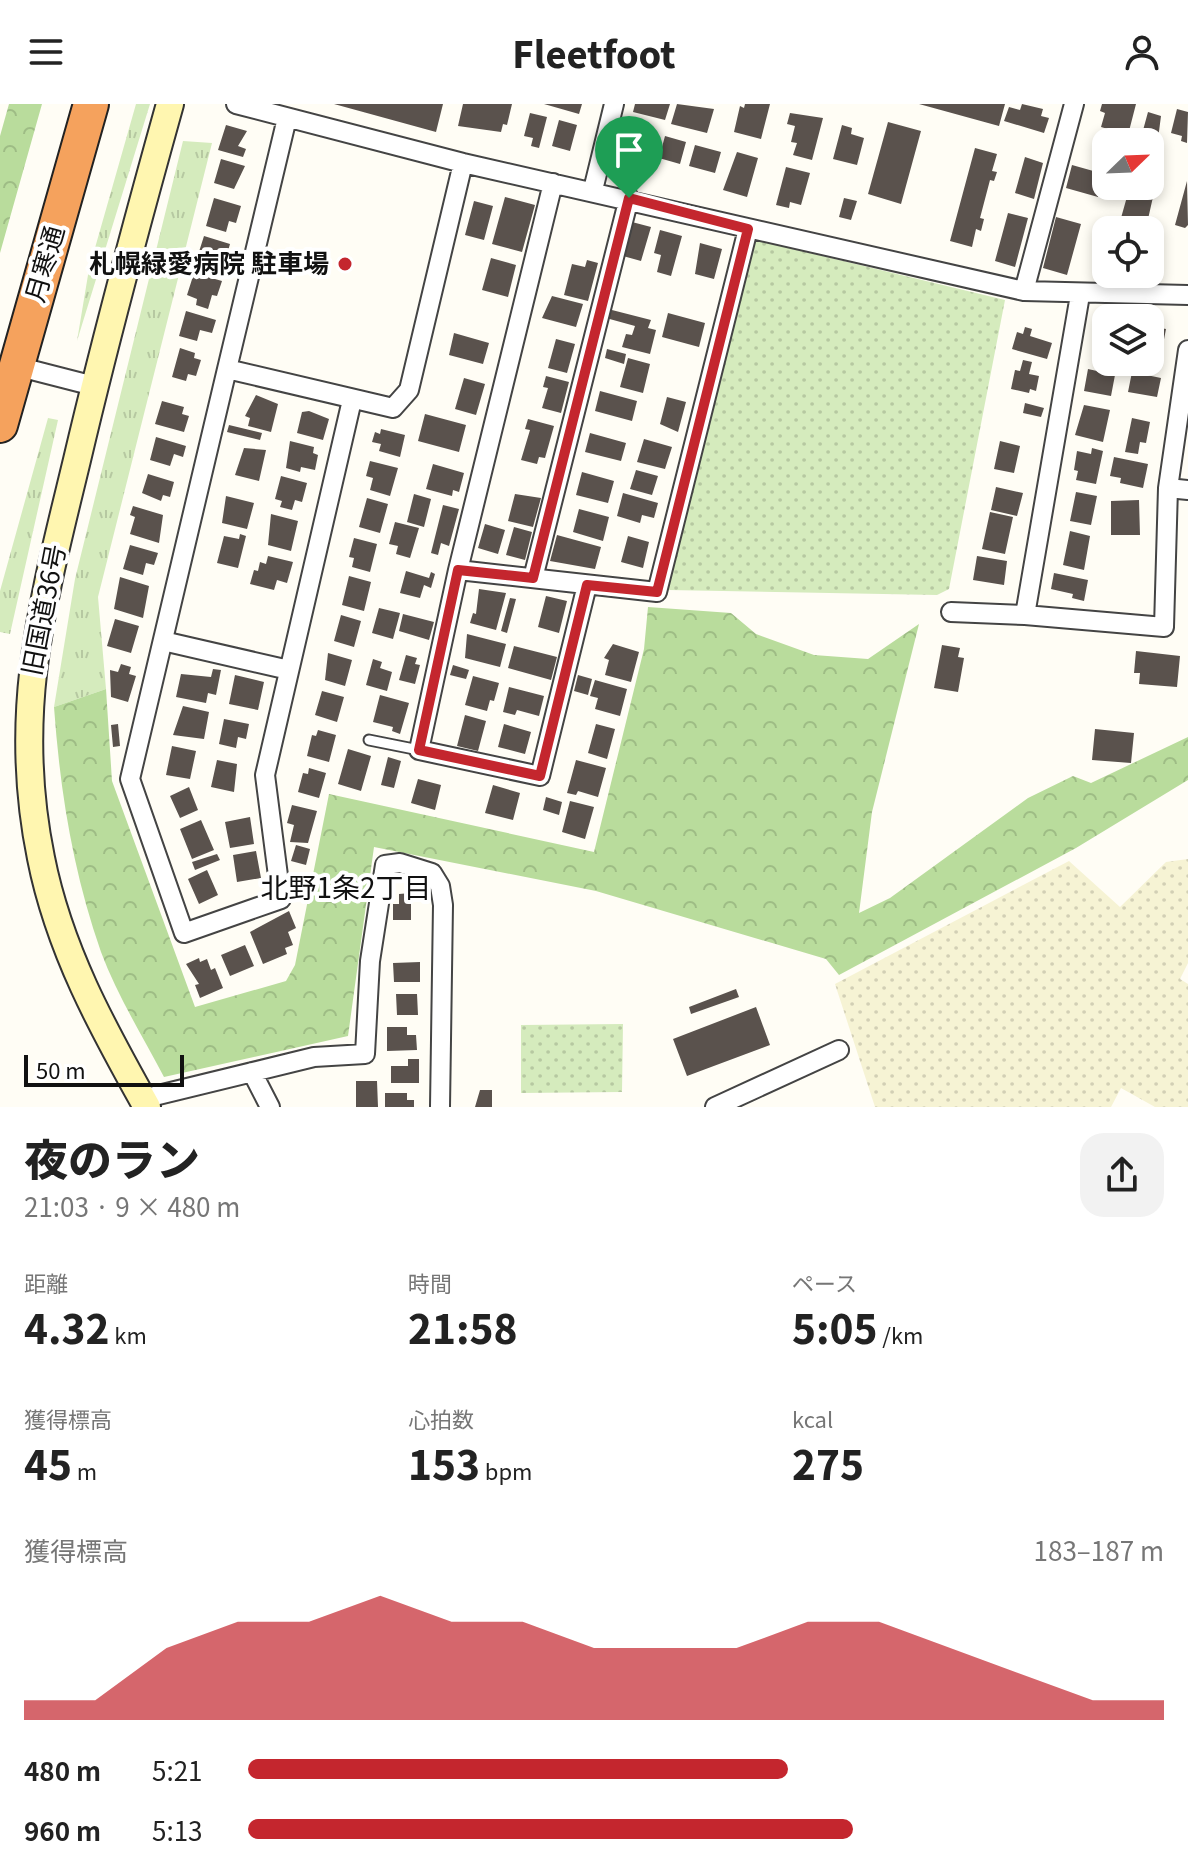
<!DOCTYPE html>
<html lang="ja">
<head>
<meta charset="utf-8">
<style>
  :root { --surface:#fff; --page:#f2f2f2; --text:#222; --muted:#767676; --accent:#c4262e }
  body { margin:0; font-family:Georgia,"Noto Sans JP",serif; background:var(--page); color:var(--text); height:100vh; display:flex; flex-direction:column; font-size:30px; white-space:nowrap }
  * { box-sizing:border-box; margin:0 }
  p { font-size:26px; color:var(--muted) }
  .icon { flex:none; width:44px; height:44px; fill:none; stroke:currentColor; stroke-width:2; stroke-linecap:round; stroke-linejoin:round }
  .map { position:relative; height:1003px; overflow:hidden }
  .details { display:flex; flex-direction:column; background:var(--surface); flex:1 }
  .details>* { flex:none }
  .needle { width:52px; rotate:67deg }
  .fabs { position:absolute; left:1092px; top:24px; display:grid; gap:16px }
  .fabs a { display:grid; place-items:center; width:72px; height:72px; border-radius:16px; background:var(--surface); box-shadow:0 4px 12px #0003; font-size:40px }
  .scale { position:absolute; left:24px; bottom:20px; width:160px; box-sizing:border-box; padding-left:8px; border:4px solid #111; border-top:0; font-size:22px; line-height:28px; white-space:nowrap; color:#111; -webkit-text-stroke:6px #fff; paint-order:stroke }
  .pin { position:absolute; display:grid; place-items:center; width:68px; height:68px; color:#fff; margin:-82px -34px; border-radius:50% 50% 50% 0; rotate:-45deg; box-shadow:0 0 8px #0007 }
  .pin .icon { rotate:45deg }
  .round { display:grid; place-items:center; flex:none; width:84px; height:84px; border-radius:24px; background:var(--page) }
  .summary { display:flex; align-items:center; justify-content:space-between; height:136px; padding:0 24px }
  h1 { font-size:44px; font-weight:800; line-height:60px }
  .stats { display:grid; grid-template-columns:repeat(3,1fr); gap:12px; height:136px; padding:8px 24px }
  .stats div { display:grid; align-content:center }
  .stats b { font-size:40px; font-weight:800 }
  .stats small { font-size:22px; font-weight:400 }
  .stats p { font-size:22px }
  .chart { height:224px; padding:16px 24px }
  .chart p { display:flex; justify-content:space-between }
  .chart svg { width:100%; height:144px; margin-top:8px; fill:var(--accent); opacity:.7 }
  ul { padding:0 24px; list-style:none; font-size:26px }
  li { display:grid; grid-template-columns:128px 96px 1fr; align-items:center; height:60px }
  li i { height:20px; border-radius:10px; background:var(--accent) }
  header { display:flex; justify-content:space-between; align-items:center; height:104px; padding:0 24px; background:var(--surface); font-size:36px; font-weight:800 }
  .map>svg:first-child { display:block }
  .farmland { fill:url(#farmland-dots) }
  .grass { fill:url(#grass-tufts) }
  .forest { fill:url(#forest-crowns) }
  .park { fill:url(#park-dots) }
  .building { fill:#5a524d }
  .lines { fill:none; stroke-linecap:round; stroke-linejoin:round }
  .lane-casing { stroke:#444; stroke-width:13 }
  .street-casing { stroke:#444; stroke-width:22 }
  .secondary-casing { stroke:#333; stroke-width:30 }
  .highway-casing { stroke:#222; stroke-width:38 }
  .lane { stroke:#fff; stroke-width:9 }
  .street { stroke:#fff; stroke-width:18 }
  .secondary { stroke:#fff6b0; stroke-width:26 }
  .highway { stroke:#f5a25d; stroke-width:34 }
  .route-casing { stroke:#fff; stroke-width:16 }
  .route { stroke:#c4262e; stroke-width:10 }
  .poi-dot { fill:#c4262e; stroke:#fff; stroke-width:3 }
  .labels { text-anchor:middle; stroke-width:8; stroke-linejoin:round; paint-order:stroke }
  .street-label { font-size:26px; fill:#111; stroke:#fff }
  .poi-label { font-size:26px; font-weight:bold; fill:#111; stroke:#fff; text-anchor:end }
  .neighbourhood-label { font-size:28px; fill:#111; stroke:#fff }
</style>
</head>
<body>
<header><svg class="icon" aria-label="menu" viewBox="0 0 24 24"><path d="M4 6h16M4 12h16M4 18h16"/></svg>Fleetfoot<svg class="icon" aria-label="person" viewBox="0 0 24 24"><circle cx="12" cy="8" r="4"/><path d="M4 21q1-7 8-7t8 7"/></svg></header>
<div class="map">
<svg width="1188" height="1003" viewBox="0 0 1188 1003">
  <defs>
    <pattern id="farmland-dots" width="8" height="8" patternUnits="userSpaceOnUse" patternTransform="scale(2)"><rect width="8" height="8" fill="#f6f3d4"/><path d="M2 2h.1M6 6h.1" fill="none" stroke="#d2cfb5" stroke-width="1.8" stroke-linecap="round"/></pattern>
    <pattern id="grass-tufts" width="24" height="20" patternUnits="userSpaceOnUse" patternTransform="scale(2)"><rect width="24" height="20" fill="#d5ebbd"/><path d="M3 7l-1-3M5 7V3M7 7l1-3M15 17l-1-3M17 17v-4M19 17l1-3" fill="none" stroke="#b6c8a1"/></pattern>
    <pattern id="forest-crowns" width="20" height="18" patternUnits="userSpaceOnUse" patternTransform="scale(2)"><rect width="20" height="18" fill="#b9dc9c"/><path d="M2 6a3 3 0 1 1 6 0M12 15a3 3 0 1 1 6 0" fill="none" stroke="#9ebc85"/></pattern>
    <pattern id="park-dots" width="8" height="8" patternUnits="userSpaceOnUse" patternTransform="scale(2)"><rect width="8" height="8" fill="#d5ebbd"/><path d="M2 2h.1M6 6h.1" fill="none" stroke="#b6c8a1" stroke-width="1.8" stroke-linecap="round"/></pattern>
  </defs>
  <rect width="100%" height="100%" fill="#fffdf5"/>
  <path class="farmland" d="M1188,755V859L1180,875L1188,880V1003H1155L1121,984L1111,1003H875L835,880L1069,757L1120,803L1166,758Z"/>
  <path class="grass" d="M136,0H150L77,237L89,165Z
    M183,37L212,39L98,493L106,585L54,603L75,475Z
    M48,314L58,316L10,530L0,528V487Z"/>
  <path class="forest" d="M9,0H42L0,149V32Z
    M648,503L731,509L756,530L814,551L868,555L919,520L872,708L859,809L890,794L1028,694L1073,672L1091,679L1188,633V676L1076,744L839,871L826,855L596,787L374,743L348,932L164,973C143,933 117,891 101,848C73,768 60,687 54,603L106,585L112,677L195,903L286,877L295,861L329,690L594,748L644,545Z"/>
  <path class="park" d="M756,136L1005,196L949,485L937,491L668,486Z
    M623,920L622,988L521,989V921Z"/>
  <path class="building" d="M334,0H443L436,28Z
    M463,0H512L507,21L503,20L501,28L458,22Z
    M544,0H582L579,10Z
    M635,0H670L665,16L633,8Z
    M677,0L714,5L707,29L671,20Z
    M745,0H770L761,35L734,28L740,2L744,4Z
    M919,0H1005L999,22Z
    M1022,0L1043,5L1041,12L1049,14L1044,29L1004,17L1009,3L1020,6Z
    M1102,0H1136L1128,31L1101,23L1105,9L1100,7Z
    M1177,5L1188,8L1187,39L1181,37L1182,32L1171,29Z
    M1148,8L1161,12L1158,35L1142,30Z
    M530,9L547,13L539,44L531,42L533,34L524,32Z
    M790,9L823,14L812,56L793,51L797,39L791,38L795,22L787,20Z
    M559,16L577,21L570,47L552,42Z
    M888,18L921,27L901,100L868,90Z
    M226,21L247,27L238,42L246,45L243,53L218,46Z
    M842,21L852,24L851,30L864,34L857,61L833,55Z
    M629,27L652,33L645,60L641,59L639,66L649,69L648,73L632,69L633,66L612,63L621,32L627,33Z
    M665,32L686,38L680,60L659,54Z
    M695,41L721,48L715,69L689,62Z
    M975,44L997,50L992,67L997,68L994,77L990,76L980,114L984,115L981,127L976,125L972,143L950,137Z
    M737,48L758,54L747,93L723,86Z
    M1150,49L1162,53L1146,124L1121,114L1130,82H1150Z
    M1025,53L1043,59L1034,95L1015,89Z
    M221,55L245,62L234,85L214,79Z
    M1072,61L1104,70L1098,93L1066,84Z
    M786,63L810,69L801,101L790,98L789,104L776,101Z
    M1187,77L1188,121L1185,124L1175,121Z
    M505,93L535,101L522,148L492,140Z
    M214,94L241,102L236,119L229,117L226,128L206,122Z
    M844,94L857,97L851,116L839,113Z
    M474,97L493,102L484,136L465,131Z
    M1008,109L1028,114L1015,163L995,157Z
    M1056,113L1081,120L1067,171L1043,164Z
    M632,118L651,123L641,157L623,152Z
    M660,126L682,132L671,172L657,168L661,151L654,149Z
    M204,132L230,140L226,154L219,152L217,160L197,154Z
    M700,139L722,145L714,175L695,170Z
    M491,154L516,161L508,193L482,186Z
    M587,156L598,159L588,197L564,191L572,160L585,163Z
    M194,169L222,177L217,192L212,191L208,205L196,201L197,195L187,191Z
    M552,192L583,200L576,223L542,214Z
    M608,205L651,216L648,224L656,226L650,250L622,243L626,230L632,231L635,222L606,214Z
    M186,207L216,216L212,229L200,226L197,237L179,232Z
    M668,209L705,219L699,243L662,233Z
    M1150,222L1166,225L1161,251L1150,248Z
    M1025,223L1032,225L1030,232L1052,239L1047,255L1012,245L1017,228L1023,230Z
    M454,229L489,239L483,260L449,251Z
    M556,235L575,240L567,269L548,264Z
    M180,244L195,249L194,254L201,256L196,272L188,270L186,277L172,273Z
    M607,245L626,250L624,260L605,254Z
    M628,254L650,260L643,289L620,283Z
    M1023,256L1032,258L1029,270L1039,272L1036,287L1030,285L1029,289L1011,285L1015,266L1020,267Z
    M1088,265L1115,271L1111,292L1084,287Z
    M1132,268L1161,274L1157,293L1128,288Z
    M546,272L569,278L561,309L542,304L548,284L543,283Z
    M464,274L485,280L476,311L455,305Z
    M600,287L637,297L632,317L595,307Z
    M256,291L278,300L271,328L248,322L250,314L245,312Z
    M667,293L686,298L678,328L660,320Z
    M162,297L184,303L182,310L189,312L184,328L155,320Z
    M1025,299L1044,304L1041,313L1023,309Z
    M1084,301L1110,306L1103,338L1075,331Z
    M309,307L329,315L323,336L297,329L302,308Z
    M425,310L466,321L459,348L418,337Z
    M1132,314L1150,318L1146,339L1140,338L1138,350L1125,348Z
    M528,315L554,322L545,354L539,353L537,360L521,356L530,326L525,325Z
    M229,321L262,329L260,336L227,328Z
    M381,325L405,331L400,353L379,347L381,340L372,338L375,328L380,330Z
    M590,329L626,339L621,357L585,348Z
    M156,333L186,342L183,353L174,350L170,362L150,356Z
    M644,335L672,343L665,365L637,358Z
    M290,337L314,343L313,349L318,351L315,366L301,363L300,368L286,364Z
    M1000,337L1020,342L1014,369L994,365Z
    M244,344L266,346L259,377L235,371Z
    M1092,344L1103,347L1096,380L1076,376L1078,367L1074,366L1077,347L1091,350Z
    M1114,353L1148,360L1143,384L1120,379L1121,374L1110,372Z
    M370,357L398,364L390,392L370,386L373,374L366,372Z
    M433,360L464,369L459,388L453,386L452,392L426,385Z
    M636,366L658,372L652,391L630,385Z
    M582,368L614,377L608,399L576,391Z
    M148,370L174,378L170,393L163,391L161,397L142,389Z
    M281,372L307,379L302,398L295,396L292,406L280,403L282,397L275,395Z
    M996,383L1023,389L1017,412L991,406Z
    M1076,388L1097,392L1091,421L1070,417Z
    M623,389L658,399L654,414L642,411L640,419L617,412Z
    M414,390L431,395L424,423L407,418Z
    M515,390L541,394L533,423L508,417Z
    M226,392L254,399L247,425L222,419Z
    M367,394L388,400L380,429L359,423Z
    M1139,396L1140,431H1111V397Z
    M443,401L459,405L449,442L441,439L438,451L431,449Z
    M133,402L163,411L159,439L130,430L135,413L130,411Z
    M579,405L609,413L603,437L573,428Z
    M990,408L1013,413L1005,450L982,445Z
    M271,410L298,417L291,447L268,441Z
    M395,418L419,424L410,454L396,450L398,442L389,440Z
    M485,420L505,426L498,450L478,444Z
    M514,423L532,428L525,456L506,451Z
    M1070,427L1090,432L1084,466L1063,461Z
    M240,430L246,432L238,464L217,459L224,432L239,435Z
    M557,431L601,443L595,465L550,457Z
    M628,432L649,438L643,464L621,458Z
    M354,434L377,440L370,468L352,463L354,454L349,453Z
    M130,441L158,449L154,461L146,459L143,471L123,465Z
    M268,452L293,458L287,479L277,476L274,486L250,480L254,466L258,467L260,458L266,460Z
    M977,452L1007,457L1004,481L973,476Z
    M406,467L429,474L431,468L435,470L431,484L424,481L420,494L400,489Z
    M1054,469L1088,476L1084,497L1072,494L1073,490L1051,485Z
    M349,472L371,478L364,507L342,501Z
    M120,473L149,482L143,514L114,505Z
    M479,485L506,489L496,526L470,519L473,509L476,510Z
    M546,492L567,497L559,529L538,523Z
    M510,494L516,495L507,529L501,527Z
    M379,504L400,509L393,535L372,529Z
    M403,510L434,518L429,536L399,527Z
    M341,511L361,517L354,543L334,537Z
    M115,515L139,522L131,549L107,542Z
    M467,530L506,540L500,563L465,554Z
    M613,540L639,548L631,578L605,571L609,556L604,554Z
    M942,541L960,544L958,553L964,554L958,588L934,584Z
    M514,542L557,553L551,576L508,564Z
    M1136,547L1180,552L1177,583L1139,580L1140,569H1134Z
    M328,549L352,556L345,582L325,576Z
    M406,551L417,554L415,560L420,561L415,580L399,576Z
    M373,555L382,558L380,564L392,568L387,587L366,581Z
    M121,560L131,563L129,570L136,572L128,598L111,593L110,566L118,568Z
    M453,561L469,566L466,575L450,571Z
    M213,565L221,566L216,591L208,589L206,599L176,593L181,570L211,573Z
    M235,571L264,578L258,606L229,600Z
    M578,571L592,575L588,591L574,587Z
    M473,572L499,579L494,597L490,596L487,607L465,601Z
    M595,576L627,585L620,612L595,605L598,594L590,592Z
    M509,583L544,592L539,612L517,606L515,611L503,608Z
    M322,587L344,593L337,618L315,611Z
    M380,591L409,599L400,630L392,627L393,623L373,618Z
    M183,602L209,608L204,635L173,631Z
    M465,611L486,617L478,647L457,642Z
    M224,615L249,620L246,635L238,633L236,644L219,640Z
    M118,620L120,642L113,643L111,621Z
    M504,620L531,628L525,650L498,643Z
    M596,620L615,625L607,655L588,649Z
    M1095,625L1134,629L1131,659L1092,656Z
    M318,626L336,631L329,658L307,652L312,631L316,632Z
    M172,642L196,647L190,675L166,671Z
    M348,645L371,652L361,687L338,680Z
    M388,653L401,657L394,684L381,681Z
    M217,656L237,660L234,688L211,683Z
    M576,656L606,664L598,693L578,687L576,691L567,689Z
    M309,664L326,669L319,694L298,688L303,669L308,670Z
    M418,675L441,681L435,706L411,699Z
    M493,681L520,689L513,716L485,709Z
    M189,683L198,706L180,714L170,692Z
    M546,693L562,698L559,711L543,706Z
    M570,697L594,703L585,735L562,728Z
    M292,701L317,707L308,739L290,738L294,721L287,719Z
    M250,713L254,740L230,744L225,718Z
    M201,716L214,746L192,755L180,725Z
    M296,741L310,745L306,761L291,757Z
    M256,747L261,774L237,778L233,751Z
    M217,750L220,756L195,766L192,758Z
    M207,766L218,791L199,800L188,775Z
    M411,789V816H393V800H399V790Z
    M289,807L296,824L288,828L293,841L285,844L287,850L263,860L250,828Z
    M245,841L254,862L230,872L221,851Z
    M199,854L200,858L207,855L211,866L215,864L223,884L200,894L195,881L199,880L186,860Z
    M420,858V878H394L393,859Z
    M736,885L739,893L691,910L689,903Z
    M396,890H417L418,911H397Z
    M756,903L770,941L687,972L673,935Z
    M387,923H407V931H416L417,946L387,947Z
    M408,955H419V979H391V962H408Z
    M356,977H377L378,1003H356Z
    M480,986H492V1003H475Z
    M385,989H407V996H414V1003H385Z"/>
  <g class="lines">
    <defs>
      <path id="lane" d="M369,636L419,646"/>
      <path id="street" d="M236,0L463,59L1024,187L1188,191
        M287,14L227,265L393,304L409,286L463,59
        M553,79L458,466L419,646L540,672L587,481
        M593,86L614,0
        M1024,187L1074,0
        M16,262L94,282
        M227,265L130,675L184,829L281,795L265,671L352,296
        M1168,384L1188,386
        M458,466L657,488L748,125
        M533,474L629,94
        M951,508L1025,511L1164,523L1168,384L1188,246
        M1025,511L1080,191
        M163,537L289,566
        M252,968L270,1003
        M142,995L314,953L365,950L370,857L385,761L400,759L432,769L440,782L443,801L440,1003
        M715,1003L839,946"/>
      <path id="secondary" d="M147,1003C102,923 59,845 41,754C11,608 43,497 77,356C105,237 137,118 170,0"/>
      <path id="highway" d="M0,321L91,0"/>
    </defs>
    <use href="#lane" class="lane-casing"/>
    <use href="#street" class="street-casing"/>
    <use href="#secondary" class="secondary-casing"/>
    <use href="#highway" class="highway-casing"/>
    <use href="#lane" class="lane"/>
    <use href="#street" class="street"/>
    <use href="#secondary" class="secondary"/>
    <use href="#highway" class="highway"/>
  </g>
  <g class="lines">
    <defs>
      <path id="route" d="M629,94L748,125L657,488L587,481L540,672L419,646L458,466L533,474Z"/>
    </defs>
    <use href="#route" class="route-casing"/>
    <use href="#route" class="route"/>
  </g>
  <circle class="poi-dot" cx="345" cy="160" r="8"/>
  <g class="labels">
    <g class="street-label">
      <text transform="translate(45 160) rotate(-74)" y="9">月寒通</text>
      <text transform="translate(44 506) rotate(-79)" y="9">旧国道36号</text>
    </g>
    <g class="poi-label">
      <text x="329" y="169">札幌緑愛病院 駐車場</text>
    </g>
    <g class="neighbourhood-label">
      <text x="346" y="794">北野1条2丁目</text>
    </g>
  </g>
</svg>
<div class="fabs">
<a><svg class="needle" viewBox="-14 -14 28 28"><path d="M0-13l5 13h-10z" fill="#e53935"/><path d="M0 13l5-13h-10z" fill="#767676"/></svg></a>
<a><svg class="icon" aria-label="locate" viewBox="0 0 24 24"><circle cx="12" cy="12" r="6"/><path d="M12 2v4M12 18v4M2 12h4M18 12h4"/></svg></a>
<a><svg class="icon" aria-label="layers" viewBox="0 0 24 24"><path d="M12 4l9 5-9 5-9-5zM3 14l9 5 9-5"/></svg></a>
</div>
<div class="scale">50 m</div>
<div class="pin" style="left:629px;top:94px;background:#1e9e55"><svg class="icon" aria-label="arrive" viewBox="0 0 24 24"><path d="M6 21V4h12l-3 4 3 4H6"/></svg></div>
</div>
<section class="details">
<div class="summary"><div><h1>夜のラン</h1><p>21:03 · 9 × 480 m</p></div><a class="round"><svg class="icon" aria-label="share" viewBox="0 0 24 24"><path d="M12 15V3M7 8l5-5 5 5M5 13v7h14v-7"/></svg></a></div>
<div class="stats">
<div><p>距離</p><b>4.32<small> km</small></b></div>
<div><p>時間</p><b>21:58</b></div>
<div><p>ペース</p><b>5:05<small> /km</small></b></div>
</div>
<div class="stats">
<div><p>獲得標高</p><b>45<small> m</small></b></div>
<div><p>心拍数</p><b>153<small> bpm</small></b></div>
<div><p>kcal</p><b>275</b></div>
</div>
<div class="chart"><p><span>獲得標高</span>183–187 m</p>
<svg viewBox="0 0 160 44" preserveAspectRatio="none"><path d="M0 44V38L10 38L20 22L30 14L40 14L50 6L60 14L70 14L80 22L90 22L100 22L110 14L120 14L130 22L140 30L150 38L160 38V44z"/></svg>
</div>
<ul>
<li><b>480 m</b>5:21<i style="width:59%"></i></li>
<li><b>960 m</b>5:13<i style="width:66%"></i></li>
</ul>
</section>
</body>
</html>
